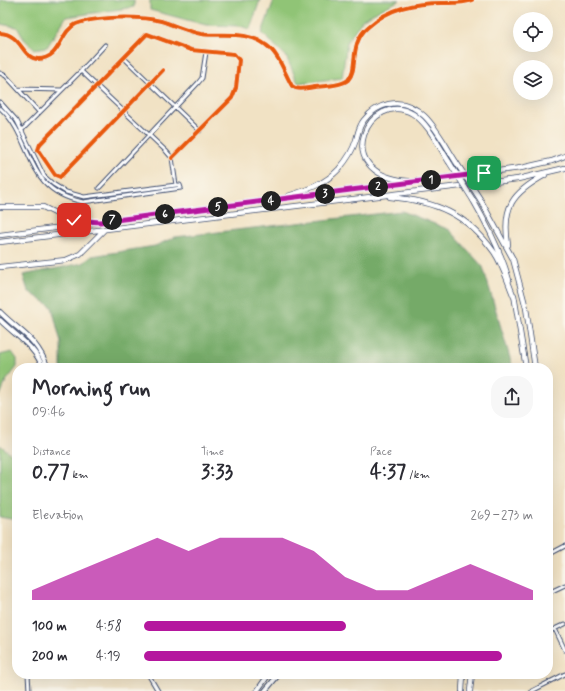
<!DOCTYPE html>
<html lang="en">
<head>
<meta charset="utf-8">
<style>
  :root { --surface:#fff; --page:#f7f7f7; --text:#2b2b33; --muted:#7c7c81; --accent:#b5179e }
  body { margin:0; font-family:Mynerve,sans-serif; background:var(--page); color:var(--text); height:100vh; display:flex; flex-direction:column; font-size:15px; white-space:nowrap }
  * { box-sizing:border-box; margin:0 }
  p { font-size:13px; color:var(--muted) }
  .icon { flex:none; width:22px; height:22px; fill:none; stroke:currentColor; stroke-width:2; stroke-linecap:round; stroke-linejoin:round }
  .map { position:relative; flex:1; overflow:hidden }
  .sheet { position:absolute; left:12px; top:363px; width:541px; height:316px; display:flex; flex-direction:column; background:var(--surface); border-radius:16px; box-shadow:0 4px 16px #0002 }
  .sheet>* { flex:none }
  .tools { position:absolute; left:513px; top:12px; display:grid; gap:8px }
  .tools a { display:grid; place-items:center; width:40px; height:40px; border-radius:50%; background:var(--surface); box-shadow:0 4px 16px #0002; font-size:20px }
  .pin { position:absolute; display:grid; place-items:center; width:34px; height:34px; color:#fff; margin:-17px; border-radius:8px; box-shadow:0 2px 6px #0006 }
  .km { position:absolute; width:20px; height:20px; margin:-10px; border-radius:50%; background:#222; color:#fff; font-size:11px; line-height:20px; text-align:center }
  .round { display:grid; place-items:center; flex:none; width:42px; height:42px; border-radius:16px; background:var(--page) }
  .overview { display:flex; align-items:center; justify-content:space-between; height:68px; padding:0 20px }
  h1 { font-size:22px; font-weight:700; line-height:30px }
  .stats { display:grid; grid-template-columns:repeat(3,1fr); gap:6px; height:68px; padding:4px 20px }
  .stats div { display:grid; align-content:center }
  .stats b { font-size:20px; font-weight:700 }
  .stats small { font-size:11px; font-weight:400 }
  .stats p { font-size:11px }
  .chart { height:112px; padding:8px 20px }
  .chart p { display:flex; justify-content:space-between }
  .chart svg { width:100%; height:72px; margin-top:4px; fill:var(--accent); opacity:.7 }
  ul { padding:0 20px; list-style:none; font-size:13px }
  li { display:grid; grid-template-columns:64px 48px 1fr; align-items:center; height:30px }
  li i { height:10px; border-radius:5px; background:var(--accent) }
  .map>svg:first-child { display:block }
  .green { fill:#90c476; stroke:#567a6a }
  .forest { fill:#74aa67; stroke:#486c62 }
  .lines { fill:none; stroke-linecap:round; stroke-linejoin:round }
  .street-casing { stroke:#3b4a6d; stroke-width:5 }
  .secondary-casing { stroke:#3b4a6d; stroke-width:6 }
  .primary-casing { stroke:#3b4a6d; stroke-width:6 }
  .street { stroke:#fff; stroke-width:3 }
  .secondary { stroke:#fff; stroke-width:4 }
  .primary { stroke:#fff; stroke-width:4.5 }
  .primary-bridge-casing { stroke:#3b4a6d; stroke-width:6; stroke-linecap:butt }
  .primary-bridge { stroke:#fff; stroke-width:4.5 }
  .cycleway-casing { stroke:#fbf7ec; stroke-width:6 }
  .cycleway { stroke:#e8590c; stroke-width:4 }
  .route-casing { stroke:#fff; stroke-width:8 }
  .route { stroke:#b5179e; stroke-width:5 }
</style>
</head>
<body>
<div class="map">
<svg width="565" height="691" viewBox="0 0 565 691">
  <rect width="100%" height="100%" fill="#fbf7ec"/>
  <filter id="ink" filterUnits="userSpaceOnUse"><feTurbulence type="fractalNoise" baseFrequency=".025" numOctaves="2"/><feDisplacementMap in="SourceGraphic" scale="8" xChannelSelector="R" yChannelSelector="G"/><feConvolveMatrix kernelMatrix="1 2 1 2 8 2 1 2 1" color-interpolation-filters="sRGB"/></filter>
  <filter id="wash" filterUnits="userSpaceOnUse"><feTurbulence type="fractalNoise" baseFrequency=".012" numOctaves="4" result="noise"/><feDisplacementMap in="SourceGraphic" scale="16" xChannelSelector="R" yChannelSelector="G"/><feGaussianBlur stdDeviation="0.9" result="paint"/><feColorMatrix in="noise" values="0 0 0 0 0 0 0 0 0 0 0 0 0 0 0 0 0 1.4 0 .05"/><feComposite in="paint" operator="in"/></filter>
  <g filter="url(#wash)">
    <rect width="100%" height="100%" fill="#f1e2c4"/>
    <path class="green" d="M0,0H134V7L66,17L47,47L34,49L24,39L17,27L0,24Z
      M150,0H260L250,29L240,26L206,25L150,10Z
      M274,0H400L363,19L347,42L342,78L298,83L286,56L262,33Z
      M12,352L17,359V367L6,381L0,396V355Z
      M0,445L17,459V520L0,517Z"/>
    <path class="forest" d="M402,211L450,230L483,267L513,368H61V343L52,307L28,291L23,275L83,263L92,256L155,246L175,237Z"/>
  </g>
  <g filter="url(#ink)">
    <g class="lines">
      <defs>
        <path id="street" d="M0,33C22,34 22,59 38,59C61,59 59,32 76,24C96,16 140,16 161,21C174,25 187,31 201,34C223,37 246,30 266,45C279,54 284,72 292,86C298,91 307,88 315,87C324,86 341,86 348,80C359,69 348,44 368,27C389,8 414,3 442,3C451,3 462,4 472,0
          M124,58L200,131
          M163,70L60,177L55,175L38,150L40,144L147,34L191,50L234,54L239,60L236,88L232,98L172,158
          M81,71L166,151L172,158L176,185
          M0,73L6,76L39,112
          M18,89L62,90
          M0,102L17,121L44,176L53,184L66,192L84,197L176,185H180L181,188L83,202C22,190 35,139 0,108
          M21,131L81,71L105,45
          M99,188L198,83L202,78L206,52
          M548,555L565,546
          M548,593L565,585
          M555,629L565,650
          M548,632L565,624
          M28,674L29,691
          M148,674L158,691
          M532,691L565,674"/>
        <path id="secondary" d="M0,312C22,334 35,336 48,368
          M0,320C16,336 35,346 43,368
          M257,691L269,674
          M265,691L279,674"/>
        <path id="primary" d="M408,181C327,174 370,88 413,114C429,124 439,147 449,162
          M288,196C307,190 325,184 339,169C346,161 353,150 356,140C358,133 359,126 364,120C370,112 379,106 389,104C423,97 441,139 456,162
          M390,197C435,201 467,214 494,252C503,265 508,283 514,297
          M480,199L513,259L526,308L535,368
          M473,200C488,226 501,251 509,280
          M0,207H43L65,218L89,221
          M0,235L521,168L552,161L565,156
          M0,242L518,179L565,168
          M508,245C502,207 512,193 545,175
          M0,267L66,260L80,254L104,230
          M514,295L526,368
          M462,691L463,674
          M470,691L472,674"/>
      </defs>
      <use href="#street" class="street-casing"/>
      <use href="#secondary" class="secondary-casing"/>
      <use href="#primary" class="primary-casing"/>
      <use href="#street" class="street"/>
      <use href="#secondary" class="secondary"/>
      <use href="#primary" class="primary"/>
      <defs>
        <path id="primary-bridge" d="M449,162L473,200
          M456,162L480,199"/>
      </defs>
      <use href="#primary-bridge" class="primary-bridge-casing"/>
      <use href="#primary-bridge" class="primary-bridge"/>
      <defs>
        <path id="cycleway" d="M0,33C22,34 22,59 38,59C61,59 59,32 76,24C96,16 140,16 161,21C174,25 187,31 201,34C223,37 246,30 266,45C279,54 284,72 292,86C298,91 307,88 315,87C324,86 341,86 348,80C359,69 348,44 368,27C389,8 414,3 442,3C451,3 462,4 472,0
          M163,70L60,177L55,175L38,150L40,144L147,34L191,50L234,54L239,60L236,88L232,98L172,158"/>
      </defs>
      <use href="#cycleway" class="cycleway-casing"/>
      <use href="#cycleway" class="cycleway"/>
    </g>
  </g>
  <g class="lines" filter="url(#ink)">
    <defs>
      <path id="route" d="M74,220L100,222L484,173"/>
    </defs>
    <use href="#route" class="route-casing"/>
    <use href="#route" class="route"/>
  </g>
</svg>
<div class="tools">
<a><svg class="icon" aria-label="locate" viewBox="0 0 24 24"><circle cx="12" cy="12" r="6"/><path d="M12 2v4M12 18v4M2 12h4M18 12h4"/></svg></a>
<a><svg class="icon" aria-label="layers" viewBox="0 0 24 24"><path d="M12 4l9 5-9 5-9-5zM3 14l9 5 9-5"/></svg></a>
</div>
<div class="pin" style="left:484px;top:173px;background:#1e9e55"><svg class="icon" aria-label="arrive" viewBox="0 0 24 24"><path d="M6 21V4h12l-3 4 3 4H6"/></svg></div>
<div class="pin" style="left:74px;top:220px;background:#d93025"><svg class="icon" aria-label="check" viewBox="0 0 24 24"><path d="M5 12l5 5 9-10"/></svg></div>
<b class="km" style="left:431px;top:180px">1</b>
<b class="km" style="left:378px;top:187px">2</b>
<b class="km" style="left:325px;top:194px">3</b>
<b class="km" style="left:271px;top:201px">4</b>
<b class="km" style="left:218px;top:207px">5</b>
<b class="km" style="left:165px;top:214px">6</b>
<b class="km" style="left:112px;top:220px">7</b>
<section class="sheet">
<div class="overview"><div><h1>Morning run</h1><p>09:46</p></div><a class="round"><svg class="icon" aria-label="share" viewBox="0 0 24 24"><path d="M12 15V3M7 8l5-5 5 5M5 13v7h14v-7"/></svg></a></div>
<div class="stats">
<div><p>Distance</p><b>0.77<small> km</small></b></div>
<div><p>Time</p><b>3:33</b></div>
<div><p>Pace</p><b>4:37<small> /km</small></b></div>
</div>
<div class="chart"><p><span>Elevation</span>269–273 m</p>
<svg viewBox="0 0 160 44" preserveAspectRatio="none"><path d="M0 44V38L10 30L20 22L30 14L40 6L50 14L60 6L70 6L80 6L90 14L100 30L110 38L120 38L130 30L140 22L150 30L160 38V44z"/></svg>
</div>
<ul>
<li><b>100 m</b>4:58<i style="width:52%"></i></li>
<li><b>200 m</b>4:19<i style="width:92%"></i></li>
</ul>
</section>
</div>
</body>
</html>
